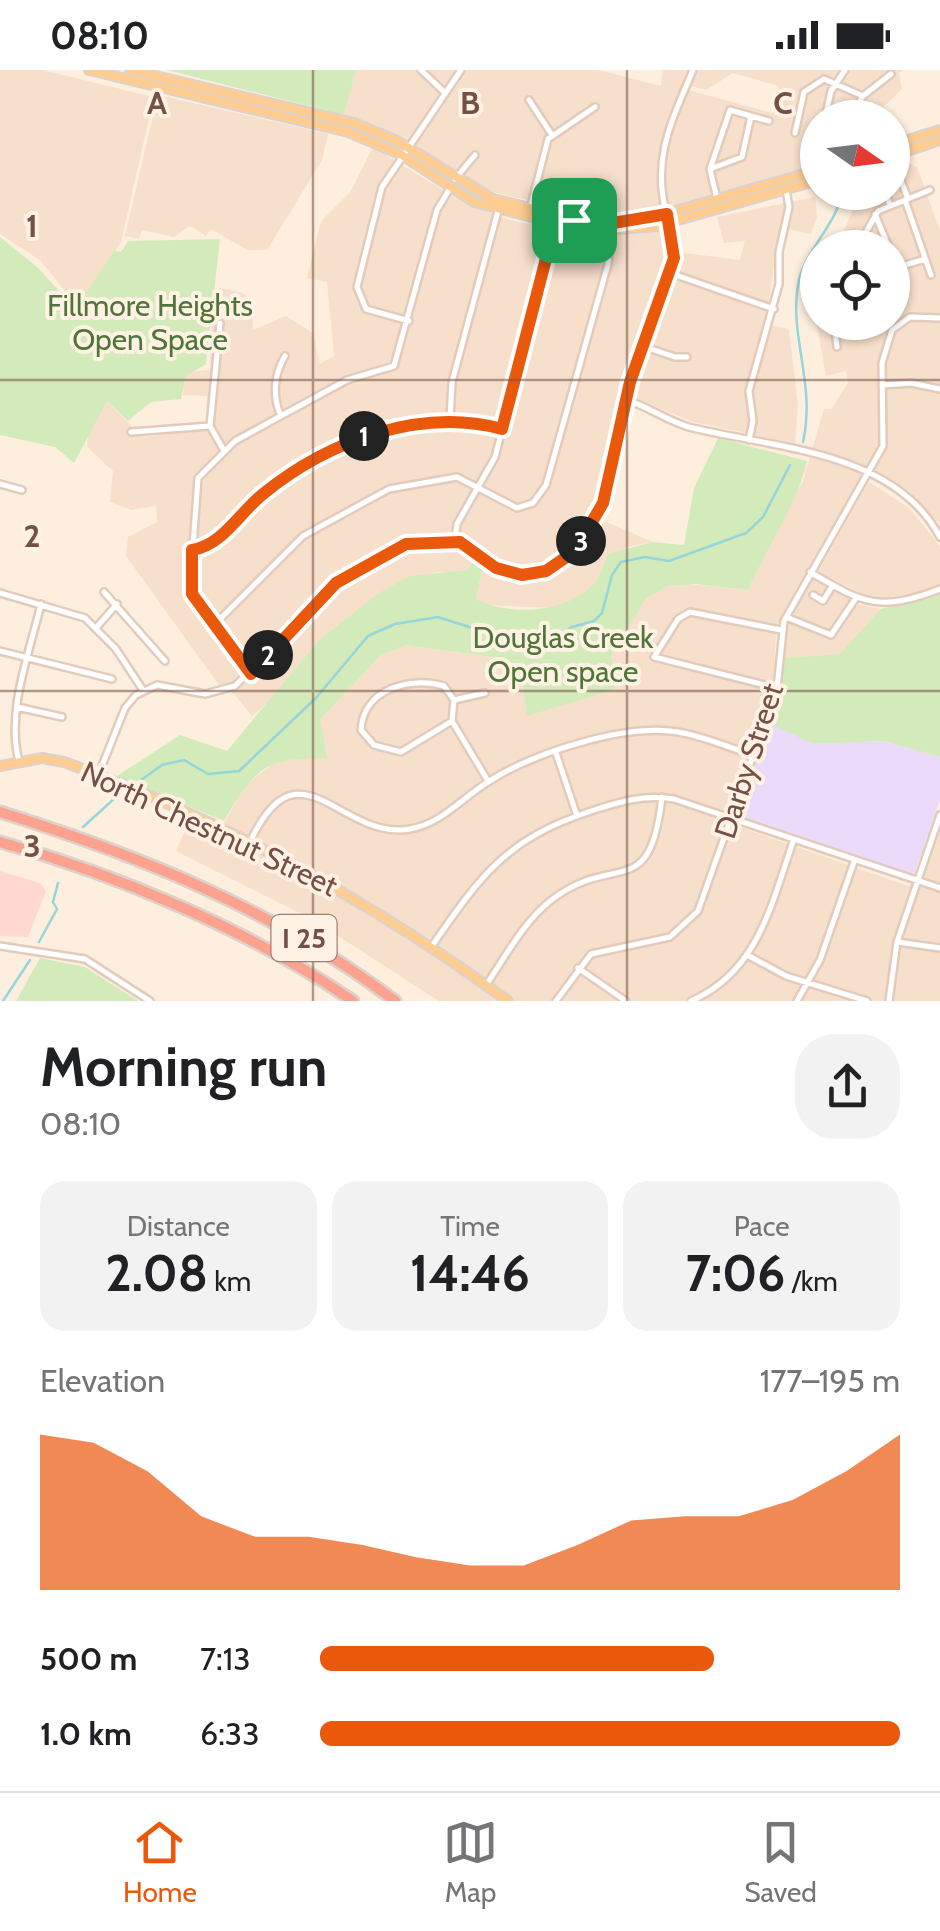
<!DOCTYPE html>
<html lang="en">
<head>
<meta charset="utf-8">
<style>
  :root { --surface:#fff; --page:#f2f2f2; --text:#202124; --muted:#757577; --line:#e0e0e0; --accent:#ea580c }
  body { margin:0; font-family:Cabin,sans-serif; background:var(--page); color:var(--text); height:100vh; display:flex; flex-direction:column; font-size:38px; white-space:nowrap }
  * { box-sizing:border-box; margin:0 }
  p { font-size:32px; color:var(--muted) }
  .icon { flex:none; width:55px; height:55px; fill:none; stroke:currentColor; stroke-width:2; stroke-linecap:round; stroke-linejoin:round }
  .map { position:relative; height:931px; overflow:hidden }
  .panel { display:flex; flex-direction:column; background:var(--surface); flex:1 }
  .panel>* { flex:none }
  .needle { width:65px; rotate:104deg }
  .tools { position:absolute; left:800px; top:30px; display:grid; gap:20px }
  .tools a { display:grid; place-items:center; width:110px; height:110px; border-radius:50%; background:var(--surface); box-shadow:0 2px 8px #0004; font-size:50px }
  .pin { position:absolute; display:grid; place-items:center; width:85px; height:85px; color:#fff; margin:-42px; border-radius:20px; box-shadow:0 5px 15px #0006 }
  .km { position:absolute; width:50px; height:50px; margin:-25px; border-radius:50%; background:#222; color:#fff; font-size:28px; line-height:50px; text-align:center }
  .round { display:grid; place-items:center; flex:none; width:105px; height:105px; border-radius:40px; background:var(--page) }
  .overview { display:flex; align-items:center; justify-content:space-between; height:170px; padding:0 40px }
  h1 { font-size:55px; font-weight:700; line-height:75px }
  .metrics { display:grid; grid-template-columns:repeat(3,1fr); gap:15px; height:170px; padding:10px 40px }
  .metrics div { display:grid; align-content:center; border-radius:25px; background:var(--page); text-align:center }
  .metrics b { font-size:50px; font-weight:700 }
  .metrics small { font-size:28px; font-weight:400 }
  .metrics p { font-size:28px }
  .chart { height:280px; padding:20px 40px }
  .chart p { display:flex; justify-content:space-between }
  .chart svg { width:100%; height:180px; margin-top:10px; fill:var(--accent); opacity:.7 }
  ul { padding:0 40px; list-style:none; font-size:32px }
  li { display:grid; grid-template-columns:160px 120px 1fr; align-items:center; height:75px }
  li i { height:25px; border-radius:12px; background:var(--accent) }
  .status { display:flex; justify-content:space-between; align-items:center; height:70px; padding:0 50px; background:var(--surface); direction:ltr }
  .status svg { height:28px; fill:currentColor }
  .dock { display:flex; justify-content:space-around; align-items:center; height:140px; border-top:2px solid var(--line); background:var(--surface); font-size:28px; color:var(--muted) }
  .dock a { display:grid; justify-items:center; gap:5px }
  .dock .current { color:var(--accent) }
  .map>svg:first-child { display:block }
  .residential { fill:#f6dfcb; fill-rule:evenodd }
  .commercial { fill:#ffd9cf }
  .education { fill:#ebdaf9 }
  .green { fill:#d3ebbb }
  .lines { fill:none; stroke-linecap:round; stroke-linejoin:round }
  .stream { stroke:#96d5da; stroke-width:2.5 }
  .minor-casing { stroke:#e3cbbc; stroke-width:10 }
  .major-casing { stroke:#dbd2ce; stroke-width:12 }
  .highway-casing { stroke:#dbd2ce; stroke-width:15 }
  .minor { stroke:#fff; stroke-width:5 }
  .major { stroke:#ffcd92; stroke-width:8 }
  .highway { stroke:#fda28f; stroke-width:10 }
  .route-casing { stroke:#fff; stroke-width:20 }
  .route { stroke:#ea580c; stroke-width:12 }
  .grid { fill:none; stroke:#745144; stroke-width:2.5; stroke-opacity:0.55 }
  .labels { text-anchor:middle; stroke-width:8; stroke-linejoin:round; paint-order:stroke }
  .shield { fill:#fff2e4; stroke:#9e8174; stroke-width:2.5 }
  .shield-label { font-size:28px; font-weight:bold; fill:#745144 }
  .park-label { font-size:30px; fill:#50753a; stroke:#fff2e4 }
  .street-label { font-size:30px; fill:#745144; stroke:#fff2e4 }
  .grid-label { font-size:32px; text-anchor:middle; font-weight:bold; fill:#745144; stroke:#fff2e4; stroke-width:8; stroke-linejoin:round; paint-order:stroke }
</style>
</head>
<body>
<div class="status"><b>08:10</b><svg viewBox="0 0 49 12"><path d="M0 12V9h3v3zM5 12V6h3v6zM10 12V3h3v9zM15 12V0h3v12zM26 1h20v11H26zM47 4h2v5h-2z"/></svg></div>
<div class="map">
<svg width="940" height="931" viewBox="0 0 940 931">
  <rect width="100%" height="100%" fill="#feeedd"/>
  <path class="residential" d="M0,0H42L154,27L121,171L81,241L40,190L0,164Z
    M356,0H598L661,16L663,0H904L899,3L902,19L874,47L818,48L817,95L652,143L607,148L493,122L449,100L402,67L344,45ZM733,3L779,16L772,43L688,20L691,16L706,20Z
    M158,25L328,64L322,90L267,180H247L211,159L206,166L190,156L174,167L142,160L139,169L125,166Z
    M373,77L459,130L509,150L601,168L665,161L669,181L740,190L745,171L724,173L717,147L815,127L817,147L811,164L780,157L765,254L789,259L798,336L795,373L693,352L622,323L590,445L653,472L626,477L590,523L553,538L487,535L476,529L483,496L461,502H434L319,570L288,608L291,613L252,646L235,625L219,615L126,486L128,467L157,452L156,436L131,440L110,432L113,401L87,377L88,360L107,331L142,367L206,360L207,326L183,325L186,302L210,300L213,221L220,218L243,223L252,232L253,260L286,246L313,263L320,294L334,286L327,212L307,208L321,151L351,121Z
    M907,93L917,97L940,161V454L909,421L875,400L860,407L783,542L776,565L773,611L728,741L734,755L908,816L922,810L940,759V931H439L310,848L176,781L189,752L218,763L247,714L282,687L381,585L406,575L498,588L522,611L527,645L610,588L645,528L668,516L688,514L748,520L769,470L803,411L824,339H831L848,313L846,301L826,306L814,237L817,226L818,252H892V178L837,177L860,123L892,122L893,97Z
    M869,412L909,438L940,476V514L896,530H876L818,502Z
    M812,508L857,534L881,539L841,584L784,588L790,548Z"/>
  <path class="commercial" d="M0,801L40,813L46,821L28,867L0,866Z"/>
  <path class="education" d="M769,653L805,666L813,674L884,671L940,687V730L914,805L740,747L737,743Z"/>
  <path class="green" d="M167,0H356L344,45Z
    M0,167L37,197L83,246L88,238L86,223L114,181L121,182L128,171L220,169L206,294L186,306L181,329L151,332L128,351L107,331L74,393L55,377L0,365Z
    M718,368L807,391C799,431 765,480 748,520L695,514L668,516L646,528L611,586L615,619L527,646L522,611L498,588L406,575L381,585L320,649L327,688C264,687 256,698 224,751L117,706L180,665L227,681L319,570L379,523L410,506L467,500L475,489L483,495L476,529C510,547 568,543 595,513C601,506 604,493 608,484L653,472L684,475L694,418Z
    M940,524V687L884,671L813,674L769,653L784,588L840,584L881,539Z
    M40,888L85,897L138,931H16Z"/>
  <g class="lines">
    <path class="stream" d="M803,372C816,314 789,266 798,215C803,182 837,155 842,122
      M141,710L162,695L184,690L208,704L239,701L316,628L368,566L395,554L438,547L488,563L556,568L572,557L594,551L602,543L612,505L621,492L645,487L669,491L746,463L763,447L790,395
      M83,757L115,728
      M39,872L57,839L53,832L58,813
      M3,931L30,890"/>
    <defs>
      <path id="minor" d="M421,0L444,22
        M529,30L552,65
        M730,40L751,46L742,87L710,99Z
        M751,46L769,51
        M825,48L831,21L845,0
        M850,48L863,26L891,4
        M795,63L804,22L824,9L863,26
        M710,99L717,129
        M897,100L908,129
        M455,109L475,85
        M885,122L890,135
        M905,130L931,205
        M530,139L548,69L595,37
        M666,142C652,88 672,50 693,0
        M875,144L889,178
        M598,151L599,124
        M857,178L878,141L930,120
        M892,188L896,198
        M892,199L925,189
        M670,203L774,239
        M409,251L366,239L357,217L382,117L461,0
        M834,252L837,277
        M220,253L210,356L223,379
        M642,276L675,287H687
        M882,315L911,313L940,319
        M626,330C648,336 667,351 689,357C772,378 894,380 940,467
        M281,346C272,327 274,304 285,286
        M450,349L452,312L498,141
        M131,362L210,356
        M749,370L753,351L749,321L779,214V182L789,137L786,120
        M0,414L22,420
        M455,470L457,454L495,387L555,154
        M192,480C224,475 239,443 263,424C328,371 420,336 502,359
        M810,502C864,534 880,542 940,519
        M104,522L165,591
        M0,523L85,548L116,579L143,620
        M813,525L823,531L833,515
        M786,547L831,565L856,528
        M214,555L303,466L389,419L457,407L517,438L533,433L546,415L608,194L611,163
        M96,558L117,534
        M0,581L112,609
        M250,603L190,518L198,408L235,371L347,310L394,296L437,140L450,118
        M777,618L654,587L678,549L690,542L781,560
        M454,630L485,623
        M17,637L62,647
        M452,651L401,682L374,675L361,660C363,619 410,606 444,616L454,630L452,651L488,711
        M556,683L577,746
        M19,692C6,641 29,585 41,534
        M98,706L125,638L136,625L157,615L205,624L235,616L336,513L406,474L460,471L497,498L521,505L553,498L579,475L603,433L630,312L673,194L675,178L670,153
        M250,772C299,666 340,771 410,759C441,754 462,728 488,712C533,683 625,653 678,662C703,666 728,677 752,685
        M897,872L940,878
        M0,876L85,889L150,931
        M432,876C481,805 506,769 591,741C619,732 644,724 674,729L940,818
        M749,886L786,906L867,931
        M578,898L626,931
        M486,915C506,886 525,849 554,828C617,782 650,833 662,727
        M556,931L591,884L670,867L698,841L777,618L784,551L883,376L882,293L892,260L910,247L940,248
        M691,931C758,902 771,835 793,772
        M797,931L820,890L854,792
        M889,931L897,872L940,745"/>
      <path id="major" d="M89,0L348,62L402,85L474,132L589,162L657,156L818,110
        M130,0L354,53L395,70L493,129L590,153L655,147L818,100
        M892,75L940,60
        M892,86L940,70
        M0,696L42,688L64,692C224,750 371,831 508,931"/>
      <path id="highway" d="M0,742C141,786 277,841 395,931
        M0,772C119,805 251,861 353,931"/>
    </defs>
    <use href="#minor" class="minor-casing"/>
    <use href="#major" class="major-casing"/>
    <use href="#highway" class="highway-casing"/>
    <use href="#minor" class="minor"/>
    <use href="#major" class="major"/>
    <use href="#highway" class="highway"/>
  </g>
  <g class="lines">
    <defs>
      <path id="route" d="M667,144L674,188L630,312L603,433L575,481L546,501L522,505L496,498L460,472L406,474L336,513L251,604L192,524V480C223,475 239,443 263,424C328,371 420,337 502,359L557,146L607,154Z"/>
    </defs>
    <use href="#route" class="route-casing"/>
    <use href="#route" class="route"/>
  </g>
  <path class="grid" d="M313,0V931M627,0V931M0,310H940M0,621H940"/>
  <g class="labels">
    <rect class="shield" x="271.5" y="845" width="65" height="46" rx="8"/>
    <g class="shield-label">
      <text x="304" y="878">I 25</text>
    </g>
    <g class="park-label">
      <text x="150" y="246">Fillmore Heights<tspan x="150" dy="34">Open Space</tspan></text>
      <text x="563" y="578">Douglas Creek<tspan x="563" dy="34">Open space</tspan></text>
    </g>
    <g class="street-label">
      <text transform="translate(749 691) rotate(-72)" y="10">Darby Street</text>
      <text transform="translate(209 759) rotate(25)" y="10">North Chestnut Street</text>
    </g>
  </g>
  <g class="grid-label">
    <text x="157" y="44">A</text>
    <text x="470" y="44">B</text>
    <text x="783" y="44">C</text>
    <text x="32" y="167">1</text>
    <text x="32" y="477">2</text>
    <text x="32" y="787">3</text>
  </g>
</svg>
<div class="tools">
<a><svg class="needle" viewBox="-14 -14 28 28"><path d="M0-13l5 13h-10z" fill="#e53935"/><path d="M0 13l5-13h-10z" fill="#757577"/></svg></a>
<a><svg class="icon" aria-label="locate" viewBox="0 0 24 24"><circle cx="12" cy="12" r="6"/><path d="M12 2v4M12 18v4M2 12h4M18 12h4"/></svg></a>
</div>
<div class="pin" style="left:574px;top:150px;background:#1e9e55"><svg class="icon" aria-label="arrive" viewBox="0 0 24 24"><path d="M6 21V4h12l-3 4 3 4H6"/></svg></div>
<b class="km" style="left:364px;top:366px">1</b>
<b class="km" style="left:268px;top:585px">2</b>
<b class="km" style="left:581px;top:471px">3</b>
</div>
<section class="panel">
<div class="overview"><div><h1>Morning run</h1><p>08:10</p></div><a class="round"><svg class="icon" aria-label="share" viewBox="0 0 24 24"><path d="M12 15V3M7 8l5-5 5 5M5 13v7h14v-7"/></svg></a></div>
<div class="metrics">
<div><p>Distance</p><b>2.08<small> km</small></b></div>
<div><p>Time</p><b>14:46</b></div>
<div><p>Pace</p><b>7:06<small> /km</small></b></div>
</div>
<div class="chart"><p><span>Elevation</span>177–195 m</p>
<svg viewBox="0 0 160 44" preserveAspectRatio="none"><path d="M0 44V6L10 8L20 15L30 26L40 31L50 31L60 33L70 36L80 38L90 38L100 33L110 27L120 26L130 26L140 22L150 15L160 6V44z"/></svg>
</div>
<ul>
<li><b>500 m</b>7:13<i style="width:68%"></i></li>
<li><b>1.0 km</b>6:33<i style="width:100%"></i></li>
</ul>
</section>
<nav class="dock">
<a class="current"><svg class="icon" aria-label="home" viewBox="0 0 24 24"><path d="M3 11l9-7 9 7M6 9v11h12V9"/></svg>Home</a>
<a><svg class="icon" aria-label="map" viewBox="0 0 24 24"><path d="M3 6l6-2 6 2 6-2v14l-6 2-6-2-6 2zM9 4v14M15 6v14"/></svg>Map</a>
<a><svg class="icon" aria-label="saved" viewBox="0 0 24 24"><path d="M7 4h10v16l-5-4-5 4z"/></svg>Saved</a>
</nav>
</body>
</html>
